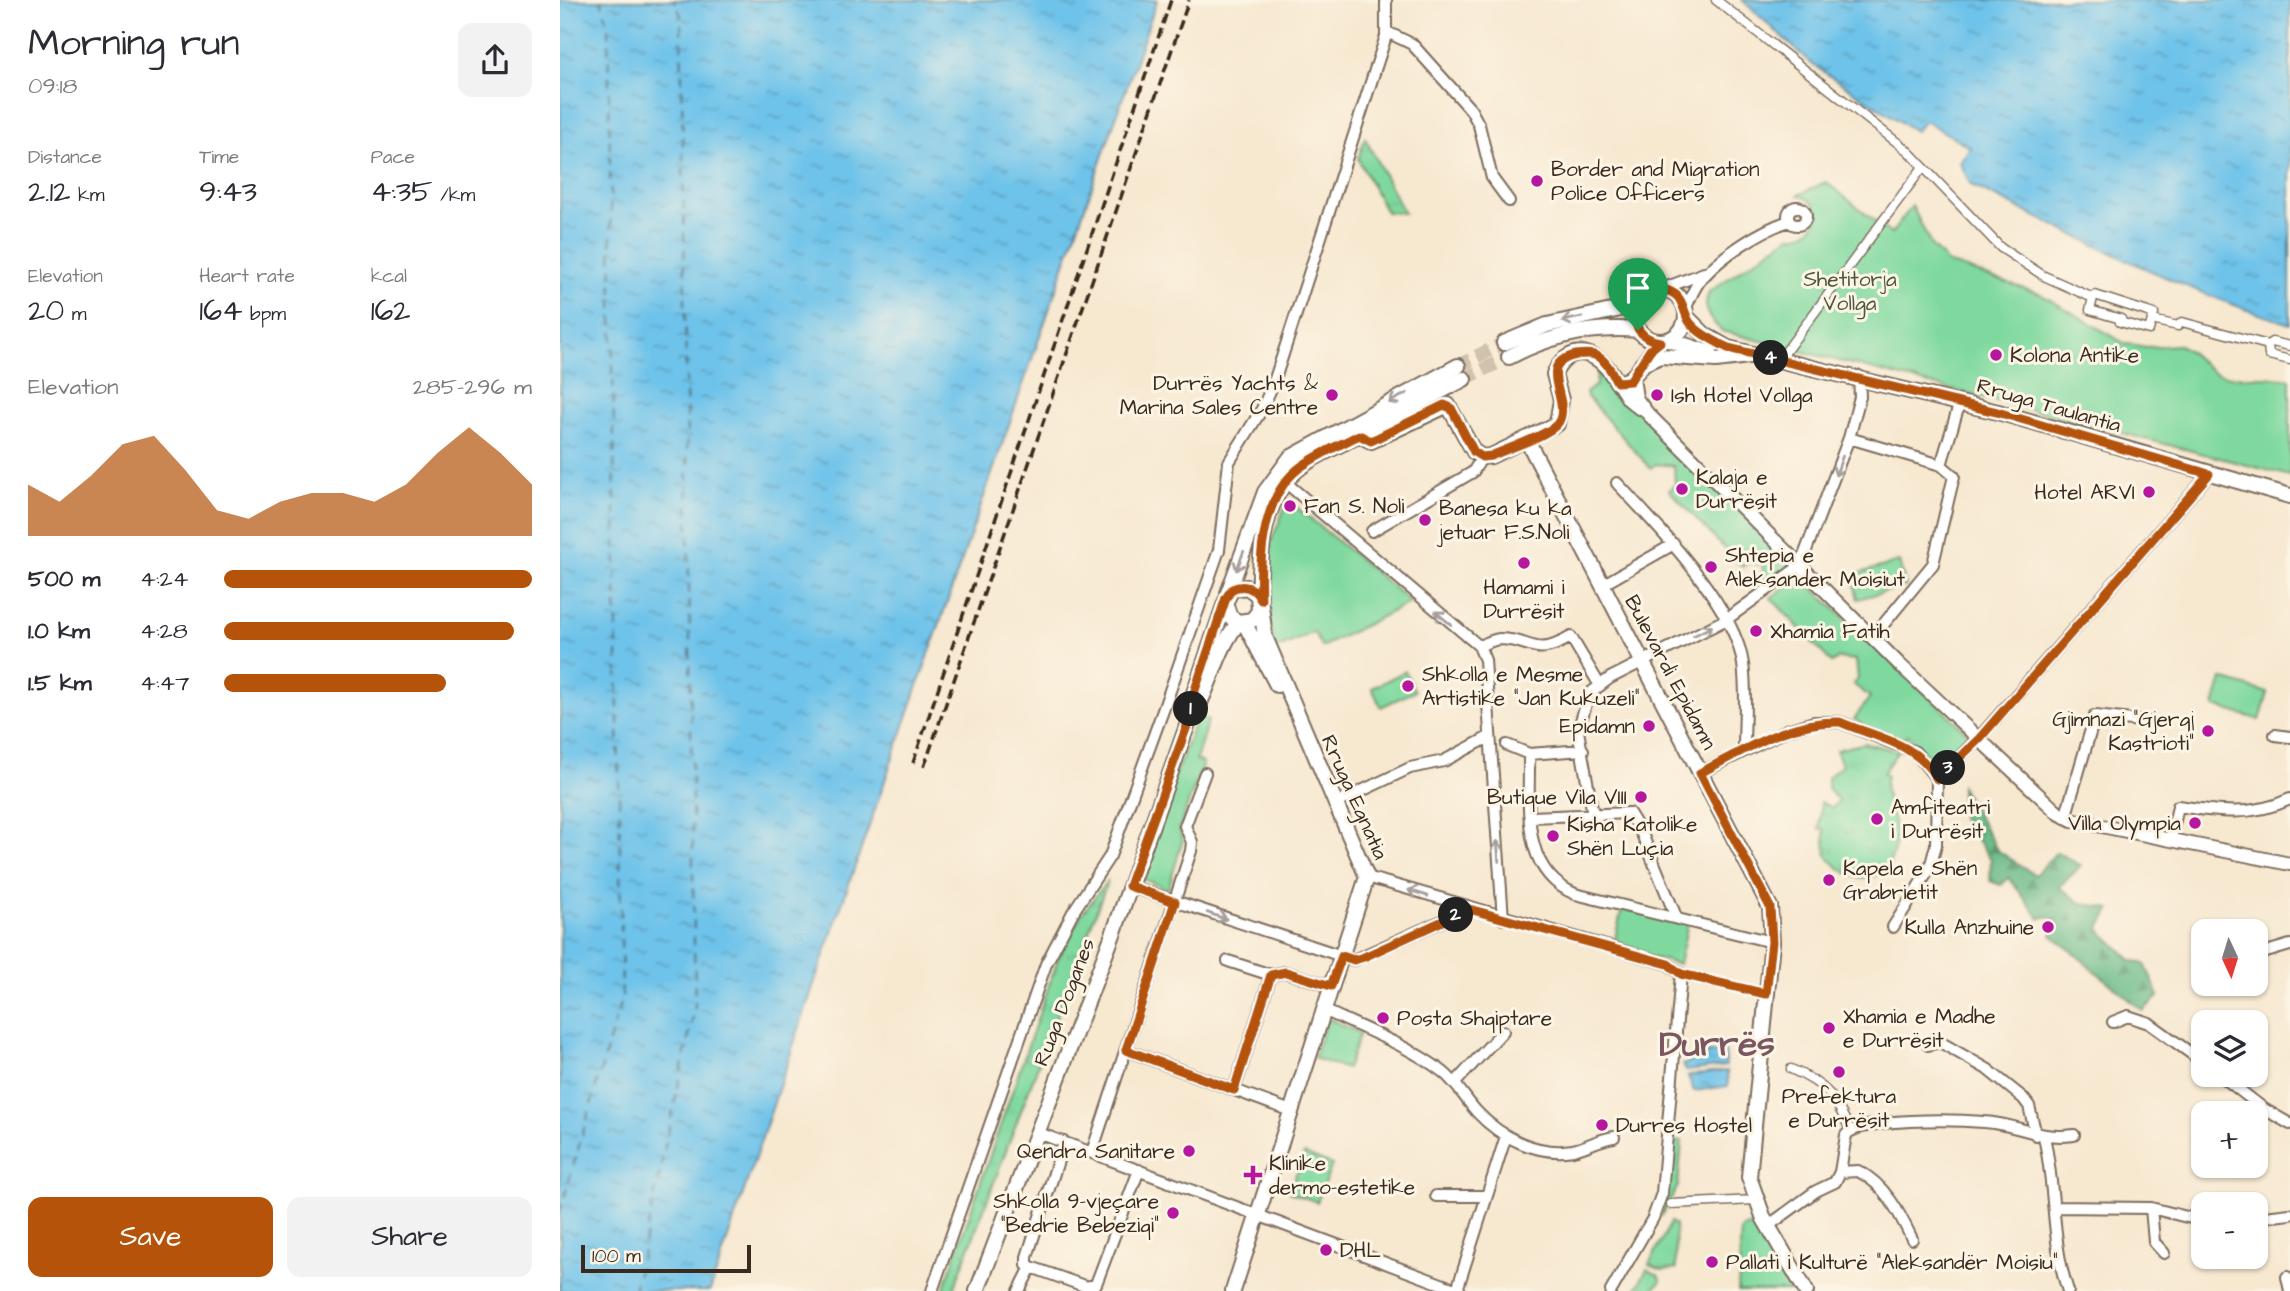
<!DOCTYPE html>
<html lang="en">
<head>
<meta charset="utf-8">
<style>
  :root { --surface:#fff; --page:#f2f2f3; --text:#2b2b33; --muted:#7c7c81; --accent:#b45309 }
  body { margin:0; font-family:"Architects Daughter",sans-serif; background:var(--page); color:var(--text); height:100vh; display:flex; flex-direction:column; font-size:26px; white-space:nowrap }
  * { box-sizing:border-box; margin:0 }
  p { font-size:23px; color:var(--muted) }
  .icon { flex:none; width:38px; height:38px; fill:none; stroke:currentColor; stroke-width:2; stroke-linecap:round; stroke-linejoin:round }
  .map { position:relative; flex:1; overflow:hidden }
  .side { display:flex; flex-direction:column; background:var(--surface); width:560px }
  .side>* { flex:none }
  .needle { width:46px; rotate:176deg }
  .buttons { position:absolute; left:1631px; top:919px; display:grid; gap:14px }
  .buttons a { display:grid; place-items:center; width:77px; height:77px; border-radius:14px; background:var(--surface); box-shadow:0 2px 5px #0004; font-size:35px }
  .scale { position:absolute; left:21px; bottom:18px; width:170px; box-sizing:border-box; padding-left:7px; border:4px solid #3b2a1e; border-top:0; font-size:19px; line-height:24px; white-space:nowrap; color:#3b2a1e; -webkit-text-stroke:5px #fcf5e5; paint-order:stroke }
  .pin { position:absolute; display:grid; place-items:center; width:60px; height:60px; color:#fff; margin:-72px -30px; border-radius:50% 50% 50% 0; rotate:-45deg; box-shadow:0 0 7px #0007 }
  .pin .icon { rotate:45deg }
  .km { position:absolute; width:35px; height:35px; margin:-18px; border-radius:50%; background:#222; color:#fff; font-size:19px; line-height:35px; text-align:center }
  .round { display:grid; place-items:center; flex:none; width:74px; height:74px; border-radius:14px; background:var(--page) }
  .overview { display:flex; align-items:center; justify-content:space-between; height:119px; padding:0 28px }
  h1 { font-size:38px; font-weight:600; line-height:52px }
  .figures { display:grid; grid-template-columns:repeat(3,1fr); gap:10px; height:119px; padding:7px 28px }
  .figures div { display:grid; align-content:center }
  .figures b { font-size:30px; font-weight:600 }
  .figures small { font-size:19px; font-weight:400 }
  .figures p { font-size:19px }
  .chart { height:196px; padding:14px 28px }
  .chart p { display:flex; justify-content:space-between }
  .chart svg { width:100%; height:126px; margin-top:7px; fill:var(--accent); opacity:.7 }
  .cta { display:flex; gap:14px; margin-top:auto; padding:14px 28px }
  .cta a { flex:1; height:80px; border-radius:14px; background:var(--accent); color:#fff; font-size:28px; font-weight:600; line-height:80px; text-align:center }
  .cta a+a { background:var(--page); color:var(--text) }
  ul { padding:0 28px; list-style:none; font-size:23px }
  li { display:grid; grid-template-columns:112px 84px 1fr; align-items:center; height:52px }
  li i { height:18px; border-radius:9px; background:var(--accent) }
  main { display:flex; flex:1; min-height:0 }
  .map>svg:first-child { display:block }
  .grass { fill:url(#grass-tufts); stroke:#5d825e; stroke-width:2 }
  .forest { fill:url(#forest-firs); stroke:#517252; stroke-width:2 }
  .park { fill:#7fd99f; stroke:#5d825e; stroke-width:2 }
  .water { fill:url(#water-ripples); stroke:#547684; stroke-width:2 }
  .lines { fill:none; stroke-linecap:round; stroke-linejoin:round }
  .ferry { stroke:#4a585b; stroke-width:2; stroke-dasharray:9 7; stroke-linecap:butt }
  .secondary-tunnel { stroke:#d1c2ac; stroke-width:14; stroke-dasharray:14 7; stroke-linecap:butt }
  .pedestrian-casing { stroke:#7d6c5c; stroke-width:11 }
  .minor-casing { stroke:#7d6c5c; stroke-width:14 }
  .tertiary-casing { stroke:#7d6c5c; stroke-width:16 }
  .secondary-casing { stroke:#7d6c5c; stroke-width:18 }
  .pedestrian { stroke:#fff; stroke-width:8 }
  .minor { stroke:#fff; stroke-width:10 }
  .tertiary { stroke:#fff; stroke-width:12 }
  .secondary { stroke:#fff; stroke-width:14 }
  .rail { stroke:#3b2a1e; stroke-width:3.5; stroke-dasharray:10 5; stroke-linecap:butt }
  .oneway { stroke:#a79f9a }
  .route-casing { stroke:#fff; stroke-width:14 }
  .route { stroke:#b45309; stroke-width:9 }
  .poi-dot { fill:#b5179e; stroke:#fcf5e5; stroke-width:2.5 }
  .labels { text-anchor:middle; stroke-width:6; stroke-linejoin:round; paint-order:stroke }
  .poi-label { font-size:21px; fill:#3b2a1e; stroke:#fcf5e5; text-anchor:start }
  .park-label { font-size:21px; fill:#4c563e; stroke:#fcf5e5 }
  .street-label { font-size:21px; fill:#3b2a1e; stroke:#fcf5e5 }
  .town-label { font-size:35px; font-weight:bold; fill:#7a5760; stroke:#fcf5e5 }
</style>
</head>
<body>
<main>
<section class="side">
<div class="overview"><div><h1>Morning run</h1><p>09:18</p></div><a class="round"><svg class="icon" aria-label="share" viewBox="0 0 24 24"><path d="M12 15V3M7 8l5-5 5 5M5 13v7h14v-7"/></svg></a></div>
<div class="figures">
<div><p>Distance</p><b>2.12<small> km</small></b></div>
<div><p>Time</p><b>9:43</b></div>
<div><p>Pace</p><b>4:35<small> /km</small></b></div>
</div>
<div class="figures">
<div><p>Elevation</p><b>20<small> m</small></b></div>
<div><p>Heart rate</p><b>164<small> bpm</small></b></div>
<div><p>kcal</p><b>162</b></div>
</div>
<div class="chart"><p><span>Elevation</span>285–296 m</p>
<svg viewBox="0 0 160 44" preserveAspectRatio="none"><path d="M0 44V26L10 32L20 23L30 12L40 9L50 21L60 35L70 38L80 32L90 29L100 29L110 32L120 26L130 15L140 6L150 15L160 26V44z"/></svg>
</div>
<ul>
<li><b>500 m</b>4:24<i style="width:100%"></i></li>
<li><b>1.0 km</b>4:28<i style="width:94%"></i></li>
<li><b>1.5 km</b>4:47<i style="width:72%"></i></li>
</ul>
<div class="cta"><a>Save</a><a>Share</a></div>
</section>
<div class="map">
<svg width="1730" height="1291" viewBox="0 0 1730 1291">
  <defs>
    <pattern id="grass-tufts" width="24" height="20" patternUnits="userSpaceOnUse" patternTransform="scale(1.75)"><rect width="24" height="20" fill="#7fd99f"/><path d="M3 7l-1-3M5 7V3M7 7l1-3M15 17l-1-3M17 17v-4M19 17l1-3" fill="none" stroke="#6fba88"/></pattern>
    <pattern id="forest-firs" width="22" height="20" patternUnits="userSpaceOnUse" patternTransform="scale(1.75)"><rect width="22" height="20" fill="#67b986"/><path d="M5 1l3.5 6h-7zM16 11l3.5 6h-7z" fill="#56976d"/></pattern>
    <pattern id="water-ripples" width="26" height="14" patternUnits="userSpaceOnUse" patternTransform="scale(1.75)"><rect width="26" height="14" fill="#6ec3ea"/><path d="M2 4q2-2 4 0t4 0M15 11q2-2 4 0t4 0" fill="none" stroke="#5c9fbd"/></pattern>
  </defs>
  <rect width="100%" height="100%" fill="#fcf5e5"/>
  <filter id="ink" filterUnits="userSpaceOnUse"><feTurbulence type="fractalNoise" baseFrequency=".0143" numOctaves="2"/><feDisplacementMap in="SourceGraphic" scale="14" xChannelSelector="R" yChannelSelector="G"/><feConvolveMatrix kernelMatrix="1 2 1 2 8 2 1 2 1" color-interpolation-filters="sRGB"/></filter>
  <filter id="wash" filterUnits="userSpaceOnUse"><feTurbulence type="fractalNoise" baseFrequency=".00686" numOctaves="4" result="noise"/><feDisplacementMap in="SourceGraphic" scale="28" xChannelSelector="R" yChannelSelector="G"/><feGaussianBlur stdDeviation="1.57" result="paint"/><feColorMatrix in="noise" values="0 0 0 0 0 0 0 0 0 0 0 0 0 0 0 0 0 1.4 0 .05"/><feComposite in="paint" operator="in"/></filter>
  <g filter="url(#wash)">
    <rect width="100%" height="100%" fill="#f7e8d0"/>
    <path class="grass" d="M805,138L844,213H843L826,212L798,159Z
      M1305,743L1338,751L1323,773L1327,776C1320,796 1338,817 1336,839C1331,888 1291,888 1266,854L1264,829H1259L1261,802L1272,808L1279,801L1268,789V777L1282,765L1276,750Z
      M548,880L393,1291H383L498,959L521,915Z
      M1122,1141L1118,1186L1101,1217L1112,1142Z
      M1111,1222L1115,1225L1116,1269L1101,1270L1089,1264Z
      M1087,1269L1098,1275L1101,1281L1091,1291H1075Z"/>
    <path class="forest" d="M1401,786L1437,850L1475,875L1497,852L1521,866L1499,887L1521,903L1551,909L1539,929L1571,960L1585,964L1599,996L1583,1011L1492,935L1497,926L1495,919L1486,916L1480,919L1449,878L1441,885L1430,881L1431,859L1401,818Z"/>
    <path class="park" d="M1266,182L1331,234L1352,206L1372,247L1388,263L1480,294L1564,343L1586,347L1619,345C1633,351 1641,365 1654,372C1667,380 1709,375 1730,379V476L1162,331C1149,319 1141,310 1149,292L1230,236C1261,235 1268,203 1238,195Z
      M1037,373H1041L1233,564L1206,583L1202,581L1203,565L1189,562L1182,567L1109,490L1115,485L1114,466L1096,464L1090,468L1027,397L1026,393L1036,385Z
      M728,500L851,602L762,647L754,632L716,649L710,626L711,542Z
      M1339,562L1346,586L1298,599L1292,575Z
      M1240,576L1413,738L1379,766L1348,735L1339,742L1314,734L1294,719L1310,697L1293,684L1298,679L1296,660L1279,658L1272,663L1211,598Z
      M845,671L855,691L821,707L812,688Z
      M1662,679L1708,693L1700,720L1654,706Z
      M637,716L648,720L636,760L643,763L619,829L623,839L608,889L578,877Z
      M1062,908L1128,923L1119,964L1053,948Z
      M767,1018L800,1033L787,1069L754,1058Z
      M744,1154L772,1165L757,1202L729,1192Z
      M1193,1224L1231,1291H1178L1181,1229Z"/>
    <path class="water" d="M0,0H597L254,984L150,1291H0Z
      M1182,0H1730V324C1619,290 1515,235 1411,185L1400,163L1410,147L1365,121L1355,131L1253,65Z
      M1165,1051L1166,1066L1126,1071L1123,1065L1149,1053Z
      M1167,1071L1168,1086L1134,1091L1128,1076Z"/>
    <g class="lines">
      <path class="ferry" d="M0,1212L62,997L48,24L41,0
        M74,1291L135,1007L121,16L114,0"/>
    </g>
  </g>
  <g filter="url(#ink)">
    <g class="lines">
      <path class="secondary-tunnel" d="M898,366L944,343
        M904,379L949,357"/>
      <defs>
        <path id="pedestrian" d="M1156,0L1348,151L1441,248L1484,276L1533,298L1535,295L1594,314L1592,320L1618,326L1622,322L1708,345L1712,342L1730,346
          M1533,298L1530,310L1561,319
          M1560,322L1589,330L1592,320
          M1708,345L1709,355L1730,360
          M1220,359L1363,167
          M1121,974L1206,994
          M1231,1069C1267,1085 1274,1095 1290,1130
          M1111,1204L1195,1200"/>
        <path id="minor" d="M827,32L852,44L911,110L919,125L932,178L949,201
          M1228 216a9 9 0 1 1 18 0a9 9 0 1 1-18 0Z
          M1102,289L1144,273
          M1126,307C1131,297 1134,287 1142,278C1163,255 1199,231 1229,221
          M1289,438L1381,465L1394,476L1373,564L1313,637
          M1381,465L1400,402
          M725,482L919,646L925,660L943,919
          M1057,483C1097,526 1175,605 1183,664C1187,692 1184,722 1184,750
          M812,531L913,472L922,457
          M1042,585L1114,544
          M919,646C925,644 934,639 940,639C975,640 972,659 1011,637L1039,684
          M1715,735L1730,737
          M947,745L969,754L1023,750
          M969,754C970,804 959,870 1015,894L1212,942
          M1140,773L1227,730L1254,722H1280L1355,752L1377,779L1376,845L1370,868L1333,927
          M1377,779L1418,739L1649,474
          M776,803L850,768L884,761L929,737
          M1033,814L1018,731L1029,694L1050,678L1167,619L1240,566L1289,438L1300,397L1299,376
          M971,817L1069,813L1082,834L1117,919
          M1505,818L1535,716L1590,722
          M1611,839L1618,806C1658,812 1693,817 1730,799
          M807,877L1108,964L1121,974L1102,1193L1093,1218L1051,1291
          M569,886L794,960L909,909
          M1696,955L1730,945
          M668,961L711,975L725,972L771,986
          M764,1010C803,1029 848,1045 883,1072C897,1083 905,1099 917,1112C941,1138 978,1156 1013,1150C1027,1147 1039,1139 1054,1137
          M1553,1022L1568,1016L1589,1023L1643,1062
          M1368,1045L1380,1042L1427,1069L1463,1098L1469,1106L1476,1135
          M566,1050L731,1111
          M1659,1074L1704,1109L1730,1124
          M895,1083L943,1031
          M674,1090L711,975
          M476,1132L900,1291
          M1484,1137C1496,1188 1491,1242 1508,1291
          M504,1142L467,1257V1265L471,1267L527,1287L536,1284L579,1170
          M532,1152L631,851L632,842L625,826L645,773
          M1280,1172L1298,1171C1325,1184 1340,1214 1352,1239
          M876,1196H926
          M1495,1207L1591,1208L1643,1221
          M1591,1208L1594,1242L1604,1253
          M1696,1218L1730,1214
          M1208,1226L1256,1191L1275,1182L1280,1172L1286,1135C1300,1117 1399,1120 1424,1122C1459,1124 1477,1140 1514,1135
          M1727,1277L1730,1291
          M897,1290L946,1136
          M372,1291L486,964L513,912L550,856L605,705L659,550L669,462L702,409L714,382L826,36V0
          M459,1291L471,1267"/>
        <path id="tertiary" d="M1073,378L1076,398L1088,414L1340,665L1498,813L1512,820L1730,864
          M1057,382L1068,399L1079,408"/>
        <path id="secondary" d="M1074 315a26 26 0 1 1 52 0a26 26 0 1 1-52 0Z
          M1127,317L1145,335L1168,348L1438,412L1730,496
          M1109,340L1150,353
          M944,343L987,325L1056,310L1078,301
          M949,357C989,336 1033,326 1078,330
          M1082,364L1101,356L1156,360L1189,356
          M799,435L811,441L888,405L914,452L922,457L931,456L997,424L1001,400L994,374C1012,338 1042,354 1057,382C1076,385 1086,354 1100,342
          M967,440L1210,907L1212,942L1189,1177L1204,1219L1246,1291
          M668,593L705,492L730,458L898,366
          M700,601C699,562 701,513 726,481C742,461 768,451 789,440C828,419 866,399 904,379
          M684,622L717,685
          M633,716C651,686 657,648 679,622L692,620L699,611L698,595L687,587L672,589L665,603L670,617L679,622
          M417,1291L555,929L627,726L634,693L665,603
          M673,1291L807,877L705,637L701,606"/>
      </defs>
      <use href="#pedestrian" class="pedestrian-casing"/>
      <use href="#minor" class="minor-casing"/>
      <use href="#tertiary" class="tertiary-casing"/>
      <use href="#secondary" class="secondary-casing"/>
      <use href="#pedestrian" class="pedestrian"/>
      <use href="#minor" class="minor"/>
      <use href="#tertiary" class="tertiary"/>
      <use href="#secondary" class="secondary"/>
      <path class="rail" d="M353,763L611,0
        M364,767L629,0"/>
    </g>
    <defs><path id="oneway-shaft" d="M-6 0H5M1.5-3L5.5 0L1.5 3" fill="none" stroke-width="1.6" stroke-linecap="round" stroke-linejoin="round" transform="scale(1.75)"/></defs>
    <g class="oneway">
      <use href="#oneway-shaft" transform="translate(1012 319) rotate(168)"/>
      <use href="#oneway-shaft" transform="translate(838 398) rotate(152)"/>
      <use href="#oneway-shaft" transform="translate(1279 466) rotate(110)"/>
      <use href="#oneway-shaft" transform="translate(680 561) rotate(111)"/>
      <use href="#oneway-shaft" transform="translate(883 618) rotate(-141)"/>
      <use href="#oneway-shaft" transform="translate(1143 631) rotate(-27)"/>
      <use href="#oneway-shaft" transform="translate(938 851) rotate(-94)"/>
      <use href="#oneway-shaft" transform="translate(858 893) rotate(-163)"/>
      <use href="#oneway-shaft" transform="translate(657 916) rotate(19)"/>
    </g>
  </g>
  <g class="lines" filter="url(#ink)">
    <defs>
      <path id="route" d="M1102,289C1121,293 1121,302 1127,317C1132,331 1155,341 1168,348L1437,412L1649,474L1419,739L1377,779C1356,742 1316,738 1280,722C1229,720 1185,750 1140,773L1210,907L1212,942L1206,994L1121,974L1108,964L909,909L804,957L794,960L782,956L771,986L726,972L711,975L674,1090L566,1050L615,902L569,886L627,726L634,693L666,598L672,589C685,583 695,588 701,600C699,559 702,498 738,469C756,455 778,446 799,435L811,441L884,405L891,408L914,452L922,457L931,456C946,449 990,435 998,423C1013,400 973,364 1016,355C1023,354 1031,353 1037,356C1047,361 1052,373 1057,382L1070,381L1090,350L1100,342C1082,339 1072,327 1075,308L1084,295Z"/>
    </defs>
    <use href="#route" class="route-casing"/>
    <use href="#route" class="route"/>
  </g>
  <g class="poi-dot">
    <circle cx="977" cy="181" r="7"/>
    <circle cx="1436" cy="355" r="7"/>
    <circle cx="772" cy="395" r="7"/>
    <circle cx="1097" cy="395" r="7"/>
    <circle cx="1122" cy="489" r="7"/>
    <circle cx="1589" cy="492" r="7"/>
    <circle cx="730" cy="506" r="7"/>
    <circle cx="865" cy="520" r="7"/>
    <circle cx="964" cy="563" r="7"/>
    <circle cx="1151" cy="567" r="7"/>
    <circle cx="1196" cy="631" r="7"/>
    <circle cx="848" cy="686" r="7"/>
    <circle cx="1089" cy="726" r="7"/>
    <circle cx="1648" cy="731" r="7"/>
    <circle cx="1081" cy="797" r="7"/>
    <circle cx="1317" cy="819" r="7"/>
    <circle cx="1635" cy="823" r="7"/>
    <circle cx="993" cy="836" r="7"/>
    <circle cx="1269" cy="880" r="7"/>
    <circle cx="1488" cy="927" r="7"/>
    <circle cx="823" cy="1018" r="7"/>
    <circle cx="1269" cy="1028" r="7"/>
    <circle cx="1279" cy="1072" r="7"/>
    <circle cx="1042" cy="1125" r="7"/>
    <circle cx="629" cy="1151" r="7"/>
    <path d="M689.5 1164.5h7v7h7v7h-7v7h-7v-7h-7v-7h7z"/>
    <circle cx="613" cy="1213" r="7"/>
    <circle cx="766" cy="1250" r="7"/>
    <circle cx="1152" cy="1262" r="7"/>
  </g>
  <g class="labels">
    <g class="poi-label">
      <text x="991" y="176">Border and Migration<tspan x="991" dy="24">Police Officers</tspan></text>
      <text x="1450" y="362">Kolona Antike</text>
      <text x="758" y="390" text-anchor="end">Durrës Yachts &amp;<tspan x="758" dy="24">Marina Sales Centre</tspan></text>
      <text x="1111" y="402">Ish Hotel Vollga</text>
      <text x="1136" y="484">Kalaja e<tspan x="1136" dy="24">Durrësit</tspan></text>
      <text x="1575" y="499" text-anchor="end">Hotel ARVI</text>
      <text x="744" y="513">Fan S. Noli</text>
      <text x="879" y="515">Banesa ku ka<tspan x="879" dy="24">jetuar F.S.Noli</tspan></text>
      <text x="1165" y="562">Shtepia e<tspan x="1165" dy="24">Aleksander Moisiut</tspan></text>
      <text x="964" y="594" text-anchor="middle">Hamami i<tspan x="964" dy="24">Durrësit</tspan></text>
      <text x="1210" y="638">Xhamia Fatih</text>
      <text x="862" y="681">Shkolla e Mesme<tspan x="862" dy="24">Artistike "Jan Kukuzeli"</tspan></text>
      <text x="1634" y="726" text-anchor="end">Gjimnazi "Gjergj<tspan x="1634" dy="24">Kastrioti"</tspan></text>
      <text x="1075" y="733" text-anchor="end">Epidamn</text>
      <text x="1067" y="804" text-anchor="end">Butique Vila VIII</text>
      <text x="1331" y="814">Amfiteatri<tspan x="1331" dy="24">i Durrësit</tspan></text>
      <text x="1621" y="830" text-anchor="end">Villa Olympia</text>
      <text x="1007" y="831">Kisha Katolike<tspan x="1007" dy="24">Shën Luçia</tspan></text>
      <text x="1283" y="875">Kapela e Shën<tspan x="1283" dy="24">Grabrietit</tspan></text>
      <text x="1474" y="934" text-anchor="end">Kulla Anzhuine</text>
      <text x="1283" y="1023">Xhamia e Madhe<tspan x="1283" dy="24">e Durrësit</tspan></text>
      <text x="837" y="1025">Posta Shqiptare</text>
      <text x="1279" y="1103" text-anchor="middle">Prefektura<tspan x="1279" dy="24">e Durrësit</tspan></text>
      <text x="1056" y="1132">Durres Hostel</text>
      <text x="615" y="1158" text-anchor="end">Qendra Sanitare</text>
      <text x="709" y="1170">Klinike<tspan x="709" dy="24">dermo-estetike</tspan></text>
      <text x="599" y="1208" text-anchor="end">Shkolla 9-vjeçare<tspan x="599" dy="24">"Bedrie Bebeziqi"</tspan></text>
      <text x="780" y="1257">DHL</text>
      <text x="1166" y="1269">Pallati i Kulturë "Aleksandër Moisiu"</text>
    </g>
    <g class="park-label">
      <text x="1290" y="286">Shetitorja<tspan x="1290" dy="24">Vollga</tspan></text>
    </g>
    <g class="street-label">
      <text transform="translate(1489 405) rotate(16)" y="7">Rruga Taulantia</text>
      <text transform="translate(1111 672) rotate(62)" y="7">Bulevardi Epidamn</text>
      <text transform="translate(795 797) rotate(66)" y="7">Rruga Egnatia</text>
      <text transform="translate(504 1002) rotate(-69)" y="7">Ruga Doganes</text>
    </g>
    <g class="town-label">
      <text x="1157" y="1055">Durrës</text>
    </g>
  </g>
</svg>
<div class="buttons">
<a><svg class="needle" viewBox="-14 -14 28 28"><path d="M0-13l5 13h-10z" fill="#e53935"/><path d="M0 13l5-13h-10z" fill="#7c7c81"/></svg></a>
<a><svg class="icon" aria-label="layers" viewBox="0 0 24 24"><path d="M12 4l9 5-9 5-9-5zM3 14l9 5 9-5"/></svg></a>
<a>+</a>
<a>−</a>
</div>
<div class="scale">100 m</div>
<div class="pin" style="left:1078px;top:330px;background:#1e9e55"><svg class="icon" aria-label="arrive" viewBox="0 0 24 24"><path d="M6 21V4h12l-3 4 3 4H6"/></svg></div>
<b class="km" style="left:631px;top:709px">1</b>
<b class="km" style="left:896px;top:915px">2</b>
<b class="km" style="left:1388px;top:768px">3</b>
<b class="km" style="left:1211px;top:358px">4</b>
</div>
</main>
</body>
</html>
